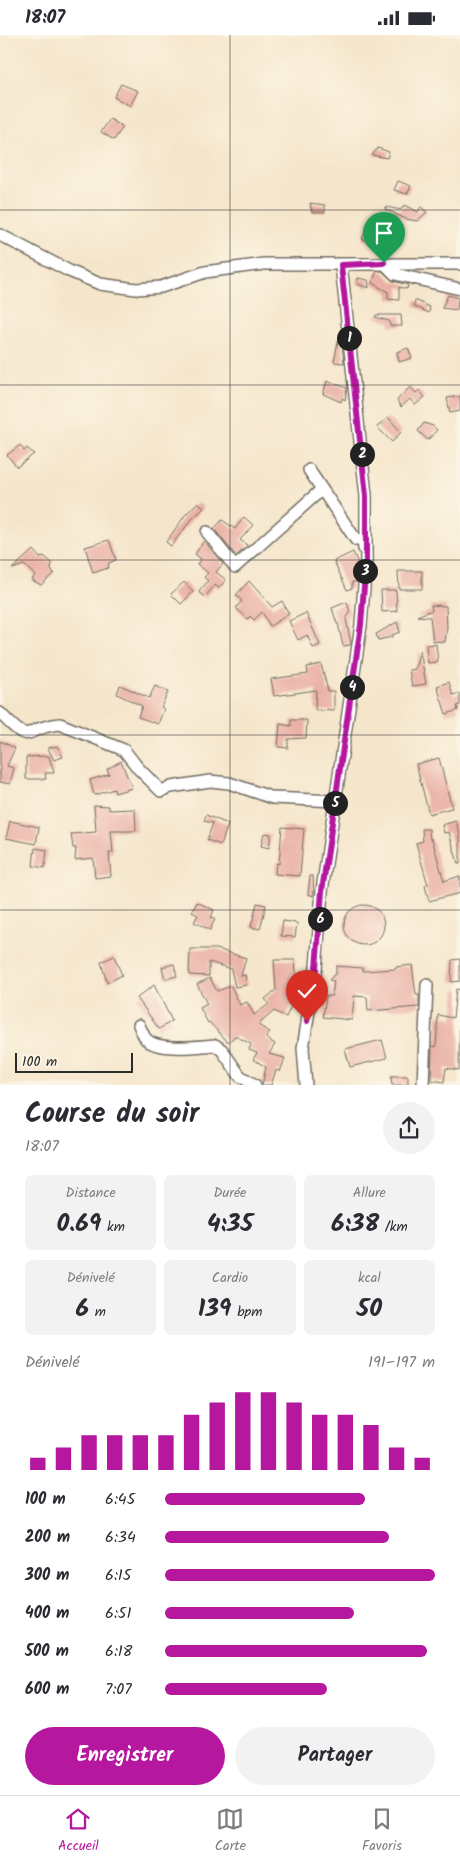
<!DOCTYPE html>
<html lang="fr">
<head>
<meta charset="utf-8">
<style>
  :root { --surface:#fff; --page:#f2f2f3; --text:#2b2b33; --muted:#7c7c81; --line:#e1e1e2; --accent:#b5179e }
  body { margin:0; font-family:Kalam,sans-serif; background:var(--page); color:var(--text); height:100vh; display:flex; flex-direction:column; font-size:19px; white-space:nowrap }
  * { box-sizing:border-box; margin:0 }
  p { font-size:16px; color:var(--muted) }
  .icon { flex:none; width:28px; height:28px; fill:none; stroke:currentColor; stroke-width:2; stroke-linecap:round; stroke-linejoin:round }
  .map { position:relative; height:1050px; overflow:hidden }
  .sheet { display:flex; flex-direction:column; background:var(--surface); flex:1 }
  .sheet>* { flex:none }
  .scale { position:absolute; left:15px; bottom:12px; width:118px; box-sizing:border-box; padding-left:5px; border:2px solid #2b2b2b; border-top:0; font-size:14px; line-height:18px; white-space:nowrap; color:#2b2b2b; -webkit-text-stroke:4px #fcf5e5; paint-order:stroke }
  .pin { position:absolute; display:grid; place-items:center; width:42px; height:42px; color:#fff; margin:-51px -21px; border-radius:50% 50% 50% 0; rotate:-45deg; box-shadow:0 0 5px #0007 }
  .pin .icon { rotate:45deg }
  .km { position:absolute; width:25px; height:25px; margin:-12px; border-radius:50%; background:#222; color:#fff; font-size:14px; line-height:25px; text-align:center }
  .round { display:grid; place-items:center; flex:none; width:52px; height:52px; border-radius:26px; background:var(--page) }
  .headline { display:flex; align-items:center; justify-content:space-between; height:85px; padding:0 25px }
  h1 { font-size:28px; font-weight:800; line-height:38px }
  .stats { display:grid; grid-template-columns:repeat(3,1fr); gap:8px; height:85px; padding:5px 25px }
  .stats div { display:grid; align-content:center; border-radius:8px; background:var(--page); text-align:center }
  .stats b { font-size:25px; font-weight:800 }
  .stats small { font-size:14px; font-weight:400 }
  .stats p { font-size:14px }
  .chart { height:140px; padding:10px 25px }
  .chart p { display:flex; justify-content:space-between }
  .chart svg { width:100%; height:90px; margin-top:5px; stroke:var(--accent); stroke-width:6 }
  .primary-button { display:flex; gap:10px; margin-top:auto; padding:10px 25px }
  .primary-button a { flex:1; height:58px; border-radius:30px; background:var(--accent); color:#fff; font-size:20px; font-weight:800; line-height:58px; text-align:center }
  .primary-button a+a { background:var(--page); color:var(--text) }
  ul { padding:0 25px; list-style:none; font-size:16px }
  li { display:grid; grid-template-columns:80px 60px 1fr; align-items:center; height:38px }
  li i { height:12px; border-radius:6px; background:var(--accent) }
  .status { display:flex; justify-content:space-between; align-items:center; height:35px; padding:0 25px; background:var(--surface); direction:ltr }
  .status svg { height:14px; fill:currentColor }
  .dock { display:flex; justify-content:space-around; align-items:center; height:70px; border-top:1px solid var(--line); background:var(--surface); font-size:14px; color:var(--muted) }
  .dock a { display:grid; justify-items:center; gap:2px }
  .dock .on { color:var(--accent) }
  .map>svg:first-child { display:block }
  .building { fill:#eab1a6 }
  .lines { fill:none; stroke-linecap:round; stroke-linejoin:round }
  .minor-casing { stroke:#726c63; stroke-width:14 }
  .minor { stroke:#fff; stroke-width:11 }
  .route-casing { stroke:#fff; stroke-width:10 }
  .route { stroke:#b5179e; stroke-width:6 }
  .grid { fill:none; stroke:#2b2b2b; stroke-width:1; stroke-opacity:0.55 }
</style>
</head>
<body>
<div class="status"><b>18:07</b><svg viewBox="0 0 49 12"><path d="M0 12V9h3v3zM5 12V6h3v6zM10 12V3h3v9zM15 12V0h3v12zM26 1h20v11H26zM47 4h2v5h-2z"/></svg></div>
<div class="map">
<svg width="460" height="1050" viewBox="0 0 460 1050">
  <rect width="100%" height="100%" fill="#fcf5e5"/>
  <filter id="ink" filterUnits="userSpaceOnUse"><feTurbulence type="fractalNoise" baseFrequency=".02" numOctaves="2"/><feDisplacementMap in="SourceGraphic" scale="10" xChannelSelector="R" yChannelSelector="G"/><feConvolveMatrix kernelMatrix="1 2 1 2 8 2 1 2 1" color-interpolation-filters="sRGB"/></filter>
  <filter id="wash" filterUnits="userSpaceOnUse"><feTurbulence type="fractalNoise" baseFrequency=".0096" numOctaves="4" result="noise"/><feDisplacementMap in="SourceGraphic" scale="20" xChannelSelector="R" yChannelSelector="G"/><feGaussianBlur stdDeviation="1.12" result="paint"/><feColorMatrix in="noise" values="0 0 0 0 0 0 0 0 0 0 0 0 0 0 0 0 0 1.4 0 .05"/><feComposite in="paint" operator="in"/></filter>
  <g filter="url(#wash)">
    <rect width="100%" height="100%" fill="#f5e6cb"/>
    <g id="blocks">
      <path class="building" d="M121,49L138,56L130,71L114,62Z
        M110,84L123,92L114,105L101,97Z
        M378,113L389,117L387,123L372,120Z
        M398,146L411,151L407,159L394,155Z
        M310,168L325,170V177H312Z
        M404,170L418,177L421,172L427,177L417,186L406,184L385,174L386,172L401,175Z
        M365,197L377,200V209L362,204Z
        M377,236H382L393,246L408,250L407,254L399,252V265L388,264V257L372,248Z
        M358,243L368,245L369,253L357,249Z
        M448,260L458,263L457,275L442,273Z
        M415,265L430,272L429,278L414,271Z
        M376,280H401L402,291H390L389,286L375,282Z
        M338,306L342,309L344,328L334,327Z
        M408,313L412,323L399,327L397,317Z
        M327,346L347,353L345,365L342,363L341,367L323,359Z
        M410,352L416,358L419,355L425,362L415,370L410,364L401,372L397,365Z
        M460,361V376L450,378L447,363Z
        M388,382L401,397L392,407L377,392Z
        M424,388L433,391L437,395L428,405L418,396Z
        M20,410L24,416L27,413L34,419L17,432L7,420Z
        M198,467L204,473L192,484L171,511L166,507L186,479Z
        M244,482L253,490L240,505L247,510L246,512L236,521L214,494L222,485L235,494Z
        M109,505L116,525L109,528L108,533L93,538L85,512Z
        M204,506L223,529L216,537L226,545L219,553L215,550L205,562L199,557L208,546L204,542L208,538L197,529L201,524L195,519Z
        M33,515L40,523L44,521L52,528L51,535L54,538L41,550L32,545L35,540L24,530L12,534Z
        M353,517L358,528L357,547H352V553L347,555L334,526Z
        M398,536H422V554H399Z
        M249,546L272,572L282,566L289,579L270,591L262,577L254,585L250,581L248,584L236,573L242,566L236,560Z
        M184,547L193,557L181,569L171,559Z
        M381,555H396L397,576L382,577Z
        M347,567L350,578L346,584L351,608L350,610L343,611L338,588L337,589L332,573Z
        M431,570L446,571L447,593L445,607L433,606L430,582L417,581L432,575Z
        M306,578L320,610L313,613L307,600L298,605L289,586Z
        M397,587L400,597L392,600V602L378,605L376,599Z
        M436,609L438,627L428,628L426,610Z
        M420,615L426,649L412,651L409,635L415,634Z
        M321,629L328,656H334V676L315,675L316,655L274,661L271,644L308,639L307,632Z
        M449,647L453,660L460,658V670L457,671L458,675L446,679L437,651Z
        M120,650L149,663L155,651L168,657L161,672L164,674L158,689L138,682L142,671L117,659Z
        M291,685H307L306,703L288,704V713L278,712L280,689L291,691Z
        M0,706L15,713L7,731L14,733L10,749L0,747Z
        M57,711L63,722L54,725L48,713Z
        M49,721L54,738H45L46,744H26V722Z
        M439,723L452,773L429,779L416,729Z
        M121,726L132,753L115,758L114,754L94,760L90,745L109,739L107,734Z
        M94,770L109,771V775L135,774L136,796H111L113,818H109L111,841L95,843L93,823L75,825L76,813H73L71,799L96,797Z
        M206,780L228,789L221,810L207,805L213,788L204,786Z
        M10,786L39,792L36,809L6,803Z
        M456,786L460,800V829H458L449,797L444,798L442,790Z
        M282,792L304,794L300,841L275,839L276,828L279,829Z
        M422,794H429L430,804H432L444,846L460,841V858L429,866L425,851L428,850L416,808L423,806Z
        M264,798L271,799L269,813L261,811Z
        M35,813L47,815L45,833L33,831Z
        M310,841H313L314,861L308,859Z
        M197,867L214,875L211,882L215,884L210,895L194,887L198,880L192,877Z
        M257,868L266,870L260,894L251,892Z
        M344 890a20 20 0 1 1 40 0a20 20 0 1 1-40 0Z
        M283,886L297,888L295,902L281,901Z
        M190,914H217L246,923L241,941L245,940L247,950L235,952L231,934L209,927V941L189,940Z
        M114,921L122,940L107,948L101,927Z
        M460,924V946L451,947L452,925Z
        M274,925H295L296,939L294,943L306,950L299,975L292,969L286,982L274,976L258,990L270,997L266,1003L275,1009L269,1019L285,1023L280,1037L276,1035L271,1050H262L266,1032L253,1024L257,1018L249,1015L251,1009L235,1001L228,1007L209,987L208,988L200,973L207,969L197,949L210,943L217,956L231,951L240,970L247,967L254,980L269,969L265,964L276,955Z
        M174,929L177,941L165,944L162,932Z
        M412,930L416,960H419V972L368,976L367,962L354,961L352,985L323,982L326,961H332L334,946L329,945L336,938V931L363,933V936L396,934V932Z
        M154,950L172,986L159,994L137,963Z
        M456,954L460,955L459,1035L446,1033L444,1047L431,1045L432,1011L436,1012L438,980L453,983Z
        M382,1005L387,1023L350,1032L345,1014Z
        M391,1041H408V1050H392Z"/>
    </g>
  </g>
  <g filter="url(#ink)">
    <use href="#blocks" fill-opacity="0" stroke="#726c63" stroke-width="1"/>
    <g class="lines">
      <defs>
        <path id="minor" d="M0,200L69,236L100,249L136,254L161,252L205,237L264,229H460
          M384,228L395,239L460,254
          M309,435L356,505H363L364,514
          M207,497L235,532L321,455
          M0,678C34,714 22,692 60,689L124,715L138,733L161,756L171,752L210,746L229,748L273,763L335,766
          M139,990C141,995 143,1000 146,1004C158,1017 199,1011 215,1010L222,1015L240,1041L255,1050
          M306,1050L303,1013L316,933L322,856L361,590L366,526V461L341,229
          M423,1050L427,950"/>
      </defs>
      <use href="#minor" class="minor-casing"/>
      <use href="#minor" class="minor"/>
    </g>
  </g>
  <g class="lines" filter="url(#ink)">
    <defs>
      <path id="route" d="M307,986L316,933L322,856L361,590L366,526V461L341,230L384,228"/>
    </defs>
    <use href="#route" class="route-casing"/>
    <use href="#route" class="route"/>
  </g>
  <path class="grid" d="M230,0V1050M0,175H460M0,350H460M0,525H460M0,700H460M0,875H460"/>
</svg>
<div class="scale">100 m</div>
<div class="pin" style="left:384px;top:228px;background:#1e9e55"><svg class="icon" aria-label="arrive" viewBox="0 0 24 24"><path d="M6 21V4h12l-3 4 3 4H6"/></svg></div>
<div class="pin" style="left:307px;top:986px;background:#d93025"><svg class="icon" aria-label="check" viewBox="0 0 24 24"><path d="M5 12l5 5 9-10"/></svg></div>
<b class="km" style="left:349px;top:303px">1</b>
<b class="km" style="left:362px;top:419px">2</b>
<b class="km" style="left:365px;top:536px">3</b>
<b class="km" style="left:352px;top:652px">4</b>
<b class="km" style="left:335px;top:768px">5</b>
<b class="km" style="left:320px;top:884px">6</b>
</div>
<section class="sheet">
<div class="headline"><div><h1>Course du soir</h1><p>18:07</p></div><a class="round"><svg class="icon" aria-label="share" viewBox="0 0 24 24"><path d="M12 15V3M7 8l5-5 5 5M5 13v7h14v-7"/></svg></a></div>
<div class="stats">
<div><p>Distance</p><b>0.69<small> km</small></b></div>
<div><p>Durée</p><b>4:35</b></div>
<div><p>Allure</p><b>6:38<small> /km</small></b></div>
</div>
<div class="stats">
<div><p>Dénivelé</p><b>6<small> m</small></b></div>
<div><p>Cardio</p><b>139<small> bpm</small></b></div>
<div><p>kcal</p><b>50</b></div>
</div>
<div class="chart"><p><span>Dénivelé</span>191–197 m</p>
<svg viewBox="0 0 160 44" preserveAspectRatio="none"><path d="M5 44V38M15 44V33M25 44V27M35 44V27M45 44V27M55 44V27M65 44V17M75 44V11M85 44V6M95 44V6M105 44V11M115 44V17M125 44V17M135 44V22M145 44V33M155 44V38"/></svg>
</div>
<ul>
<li><b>100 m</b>6:45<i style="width:74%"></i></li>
<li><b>200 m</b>6:34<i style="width:83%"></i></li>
<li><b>300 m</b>6:15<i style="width:100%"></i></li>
<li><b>400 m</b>6:51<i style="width:70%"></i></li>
<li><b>500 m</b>6:18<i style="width:97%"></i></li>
<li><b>600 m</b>7:07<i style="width:60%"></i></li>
</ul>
<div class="primary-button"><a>Enregistrer</a><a>Partager</a></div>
</section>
<nav class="dock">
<a class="on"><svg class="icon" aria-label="home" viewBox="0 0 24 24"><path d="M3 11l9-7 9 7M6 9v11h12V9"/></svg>Accueil</a>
<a><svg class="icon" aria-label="map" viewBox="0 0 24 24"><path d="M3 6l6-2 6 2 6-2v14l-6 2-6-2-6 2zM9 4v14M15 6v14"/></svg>Carte</a>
<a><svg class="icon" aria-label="saved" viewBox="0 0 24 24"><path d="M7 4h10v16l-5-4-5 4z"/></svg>Favoris</a>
</nav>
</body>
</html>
